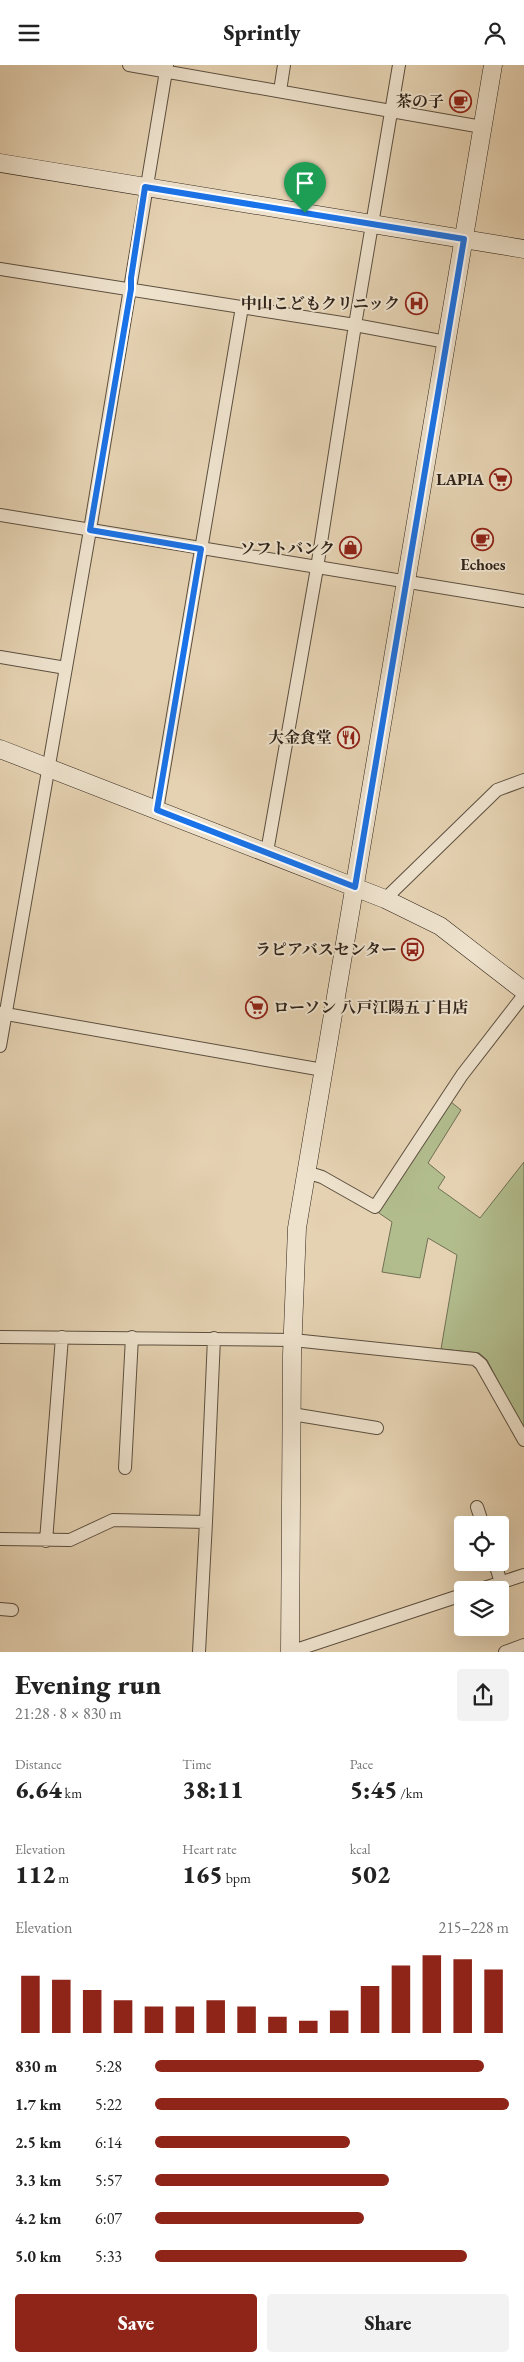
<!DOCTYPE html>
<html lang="en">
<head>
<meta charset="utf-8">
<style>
  :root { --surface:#fff; --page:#f2f2f2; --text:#222; --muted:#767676; --accent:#8f2418 }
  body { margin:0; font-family:"EB Garamond","Noto Serif JP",serif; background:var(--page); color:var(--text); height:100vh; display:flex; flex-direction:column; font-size:19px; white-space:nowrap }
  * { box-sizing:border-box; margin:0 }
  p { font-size:16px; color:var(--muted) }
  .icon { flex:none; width:28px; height:28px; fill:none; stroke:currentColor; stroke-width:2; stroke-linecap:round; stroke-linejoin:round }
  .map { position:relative; height:1587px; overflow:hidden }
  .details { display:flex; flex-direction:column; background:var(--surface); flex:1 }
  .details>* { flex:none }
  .controls { position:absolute; left:454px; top:1451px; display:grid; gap:10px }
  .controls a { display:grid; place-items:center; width:55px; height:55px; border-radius:5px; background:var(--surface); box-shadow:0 5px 20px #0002; font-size:25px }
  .pin { position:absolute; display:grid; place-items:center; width:42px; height:42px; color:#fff; margin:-51px -21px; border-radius:50% 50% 50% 0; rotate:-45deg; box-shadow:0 0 5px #0007 }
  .pin .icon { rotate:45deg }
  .round { display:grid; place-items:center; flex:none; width:52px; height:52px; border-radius:5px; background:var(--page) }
  .summary { display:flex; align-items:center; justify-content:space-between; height:85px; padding:0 15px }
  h1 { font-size:28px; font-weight:800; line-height:38px }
  .stats { display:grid; grid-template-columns:repeat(3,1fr); gap:8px; height:85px; padding:5px 15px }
  .stats div { display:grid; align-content:center }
  .stats b { font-size:25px; font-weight:800 }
  .stats small { font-size:14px; font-weight:400 }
  .stats p { font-size:14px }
  .chart { height:140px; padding:10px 15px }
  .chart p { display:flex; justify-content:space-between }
  .chart svg { width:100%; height:90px; margin-top:5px; stroke:var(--accent); stroke-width:6 }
  .button { display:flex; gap:10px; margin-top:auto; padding:10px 15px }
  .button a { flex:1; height:58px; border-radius:5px; background:var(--accent); color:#fff; font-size:20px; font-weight:800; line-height:58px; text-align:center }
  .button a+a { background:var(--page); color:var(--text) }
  ul { padding:0 15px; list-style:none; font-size:16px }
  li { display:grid; grid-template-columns:80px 60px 1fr; align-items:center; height:38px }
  li i { height:12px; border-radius:6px; background:var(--accent) }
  header { display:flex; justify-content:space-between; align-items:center; height:65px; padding:0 15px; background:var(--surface); font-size:22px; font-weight:800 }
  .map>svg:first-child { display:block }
  .green { fill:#b2bd8e; stroke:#707054 }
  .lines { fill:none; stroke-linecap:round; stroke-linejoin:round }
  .street-casing { stroke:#5c4f3f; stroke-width:14 }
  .secondary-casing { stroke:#2f2319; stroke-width:19 }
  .street { stroke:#eee2cd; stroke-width:12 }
  .secondary { stroke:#eee2cd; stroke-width:18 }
  .route-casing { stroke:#fff; stroke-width:10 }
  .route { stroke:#1a73e8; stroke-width:6 }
  .labels { text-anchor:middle; stroke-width:4; stroke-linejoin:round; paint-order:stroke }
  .poi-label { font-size:16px; font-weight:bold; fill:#2f2319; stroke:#eee2cd; text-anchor:end }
</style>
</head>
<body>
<header><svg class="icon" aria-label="menu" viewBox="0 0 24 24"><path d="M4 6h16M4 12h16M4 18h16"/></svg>Sprintly<svg class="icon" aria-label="person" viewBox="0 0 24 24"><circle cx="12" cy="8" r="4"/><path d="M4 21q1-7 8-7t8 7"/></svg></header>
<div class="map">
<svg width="524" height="1587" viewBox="0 0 524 1587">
  <rect width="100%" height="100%" fill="#e5d2b2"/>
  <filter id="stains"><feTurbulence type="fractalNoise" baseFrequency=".004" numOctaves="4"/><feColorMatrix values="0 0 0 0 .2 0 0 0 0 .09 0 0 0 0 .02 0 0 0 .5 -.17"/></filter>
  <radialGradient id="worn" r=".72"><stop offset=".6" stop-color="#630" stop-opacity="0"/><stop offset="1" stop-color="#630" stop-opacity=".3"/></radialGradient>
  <path class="green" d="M451,1037L461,1045L428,1098L445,1112L438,1123L480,1153L524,1097V1366L487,1295L479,1288L441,1284L457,1190L428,1173L420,1213L382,1207L392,1157L376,1146Z"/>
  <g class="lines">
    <defs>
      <path id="street" d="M129,0L482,62
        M280,26L284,0
        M0,204L355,260L446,277
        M0,450L524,536
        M0,592L66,603
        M157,745L242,242
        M267,787L317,503L355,260L399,0
        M385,834L497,725L524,715
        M0,948L323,1005
        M0,981L90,465L167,0
        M306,1107L322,1112L375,1142L462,1010L524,930
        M0,1272L293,1275L475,1294L481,1299L524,1375
        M292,1349L377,1363
        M125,1403L132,1272
        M477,1442L483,1460
        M206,1457L214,1273
        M0,1474L70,1475L113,1455L206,1457L199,1587
        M46,1476L62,1272
        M495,1498L501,1518
        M478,1525L524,1510
        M0,1544L12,1545
        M290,1587L462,1530
        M505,1587L524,1580"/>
      <path id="secondary" d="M0,98L524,184
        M0,684L385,834L440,861L524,926
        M290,1587L292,1290L297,1163L493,0"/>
    </defs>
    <use href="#street" class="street-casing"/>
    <use href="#secondary" class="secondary-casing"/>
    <use href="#street" class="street"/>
    <use href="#secondary" class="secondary"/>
  </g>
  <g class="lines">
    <defs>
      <path id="route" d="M145,122L464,174L355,822L157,745L201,484L90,465L131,224V213Z"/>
    </defs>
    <use href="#route" class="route-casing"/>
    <use href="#route" class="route"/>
  </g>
  <defs>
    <symbol id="cafe-ring" viewBox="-11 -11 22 22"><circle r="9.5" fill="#eee2cd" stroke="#8f2418" stroke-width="1.5"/><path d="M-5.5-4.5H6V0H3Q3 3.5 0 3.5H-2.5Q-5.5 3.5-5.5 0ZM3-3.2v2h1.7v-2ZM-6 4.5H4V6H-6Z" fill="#8f2418"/></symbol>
    <symbol id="hospital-ring" viewBox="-11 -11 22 22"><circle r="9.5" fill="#eee2cd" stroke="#8f2418" stroke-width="1.5"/><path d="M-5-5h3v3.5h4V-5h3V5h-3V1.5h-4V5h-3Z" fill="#8f2418"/></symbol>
    <symbol id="supermarket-ring" viewBox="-11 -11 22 22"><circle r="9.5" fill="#eee2cd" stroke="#8f2418" stroke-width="1.5"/><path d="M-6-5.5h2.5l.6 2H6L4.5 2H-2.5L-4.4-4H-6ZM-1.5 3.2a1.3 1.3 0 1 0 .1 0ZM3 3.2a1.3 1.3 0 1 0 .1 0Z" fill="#8f2418"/></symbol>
    <symbol id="shop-ring" viewBox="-11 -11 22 22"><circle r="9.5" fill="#eee2cd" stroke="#8f2418" stroke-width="1.5"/><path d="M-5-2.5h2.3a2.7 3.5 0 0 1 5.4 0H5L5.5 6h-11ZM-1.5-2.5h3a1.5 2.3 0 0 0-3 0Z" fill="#8f2418"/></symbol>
    <symbol id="restaurant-ring" viewBox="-11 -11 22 22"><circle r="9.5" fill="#eee2cd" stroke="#8f2418" stroke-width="1.5"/><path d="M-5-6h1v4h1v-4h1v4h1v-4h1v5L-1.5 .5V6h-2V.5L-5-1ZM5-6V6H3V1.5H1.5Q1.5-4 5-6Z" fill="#8f2418"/></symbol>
    <symbol id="bus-ring" viewBox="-11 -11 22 22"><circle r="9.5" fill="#eee2cd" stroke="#8f2418" stroke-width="1.5"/><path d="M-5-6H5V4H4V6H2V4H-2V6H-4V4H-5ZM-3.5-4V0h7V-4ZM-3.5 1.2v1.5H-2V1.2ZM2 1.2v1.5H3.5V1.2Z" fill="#8f2418"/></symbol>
  </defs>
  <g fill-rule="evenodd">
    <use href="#cafe-ring" x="448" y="24" width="25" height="25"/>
    <use href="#hospital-ring" x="404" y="226" width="25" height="25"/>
    <use href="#supermarket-ring" x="488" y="402" width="25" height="25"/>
    <use href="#cafe-ring" x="470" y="462" width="25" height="25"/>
    <use href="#shop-ring" x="338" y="470" width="25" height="25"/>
    <use href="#restaurant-ring" x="336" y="660" width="25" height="25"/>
    <use href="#bus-ring" x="400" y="872" width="25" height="25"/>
    <use href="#supermarket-ring" x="244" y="930" width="25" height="25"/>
  </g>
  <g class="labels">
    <g class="poi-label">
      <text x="444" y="42">茶の子</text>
      <text x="400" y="244">中山こどもクリニック</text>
      <text x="484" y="420">LAPIA</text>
      <text x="335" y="489">ソフトバンク</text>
      <text x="483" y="505" text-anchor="middle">Echoes</text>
      <text x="332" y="678">大金食堂</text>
      <text x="397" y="890">ラピアバスセンター</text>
      <text x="273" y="948" text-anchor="start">ローソン 八戸江陽五丁目店</text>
    </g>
  </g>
  <rect width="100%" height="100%" filter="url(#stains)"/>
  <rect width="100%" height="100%" fill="url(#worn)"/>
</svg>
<div class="controls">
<a><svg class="icon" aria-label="locate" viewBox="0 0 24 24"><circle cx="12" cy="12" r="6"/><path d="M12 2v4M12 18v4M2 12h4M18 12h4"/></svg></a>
<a><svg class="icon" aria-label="layers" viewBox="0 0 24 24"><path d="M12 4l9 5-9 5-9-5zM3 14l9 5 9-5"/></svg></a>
</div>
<div class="pin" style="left:305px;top:148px;background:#1e9e55"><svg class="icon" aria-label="arrive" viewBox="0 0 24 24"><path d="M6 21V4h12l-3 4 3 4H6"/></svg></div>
</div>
<section class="details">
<div class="summary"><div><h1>Evening run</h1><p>21:28 · 8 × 830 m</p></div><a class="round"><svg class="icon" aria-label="share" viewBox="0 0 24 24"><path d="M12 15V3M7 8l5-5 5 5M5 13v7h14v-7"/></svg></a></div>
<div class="stats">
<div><p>Distance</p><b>6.64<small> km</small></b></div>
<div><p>Time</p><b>38:11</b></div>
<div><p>Pace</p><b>5:45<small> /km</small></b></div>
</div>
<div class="stats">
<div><p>Elevation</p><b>112<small> m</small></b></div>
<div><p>Heart rate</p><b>165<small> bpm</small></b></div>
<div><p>kcal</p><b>502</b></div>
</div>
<div class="chart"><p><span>Elevation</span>215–228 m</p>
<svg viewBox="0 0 160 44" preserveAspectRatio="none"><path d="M5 44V16M15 44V18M25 44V23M35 44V28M45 44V31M55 44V31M65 44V28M75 44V31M85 44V36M95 44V38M105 44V33M115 44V21M125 44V11M135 44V6M145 44V8M155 44V13"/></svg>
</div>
<ul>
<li><b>830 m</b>5:28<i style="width:93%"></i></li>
<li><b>1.7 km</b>5:22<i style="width:100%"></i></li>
<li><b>2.5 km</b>6:14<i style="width:55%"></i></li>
<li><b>3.3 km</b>5:57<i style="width:66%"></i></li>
<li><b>4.2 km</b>6:07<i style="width:59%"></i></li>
<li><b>5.0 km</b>5:33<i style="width:88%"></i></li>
</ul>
<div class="button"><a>Save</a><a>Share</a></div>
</section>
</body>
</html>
